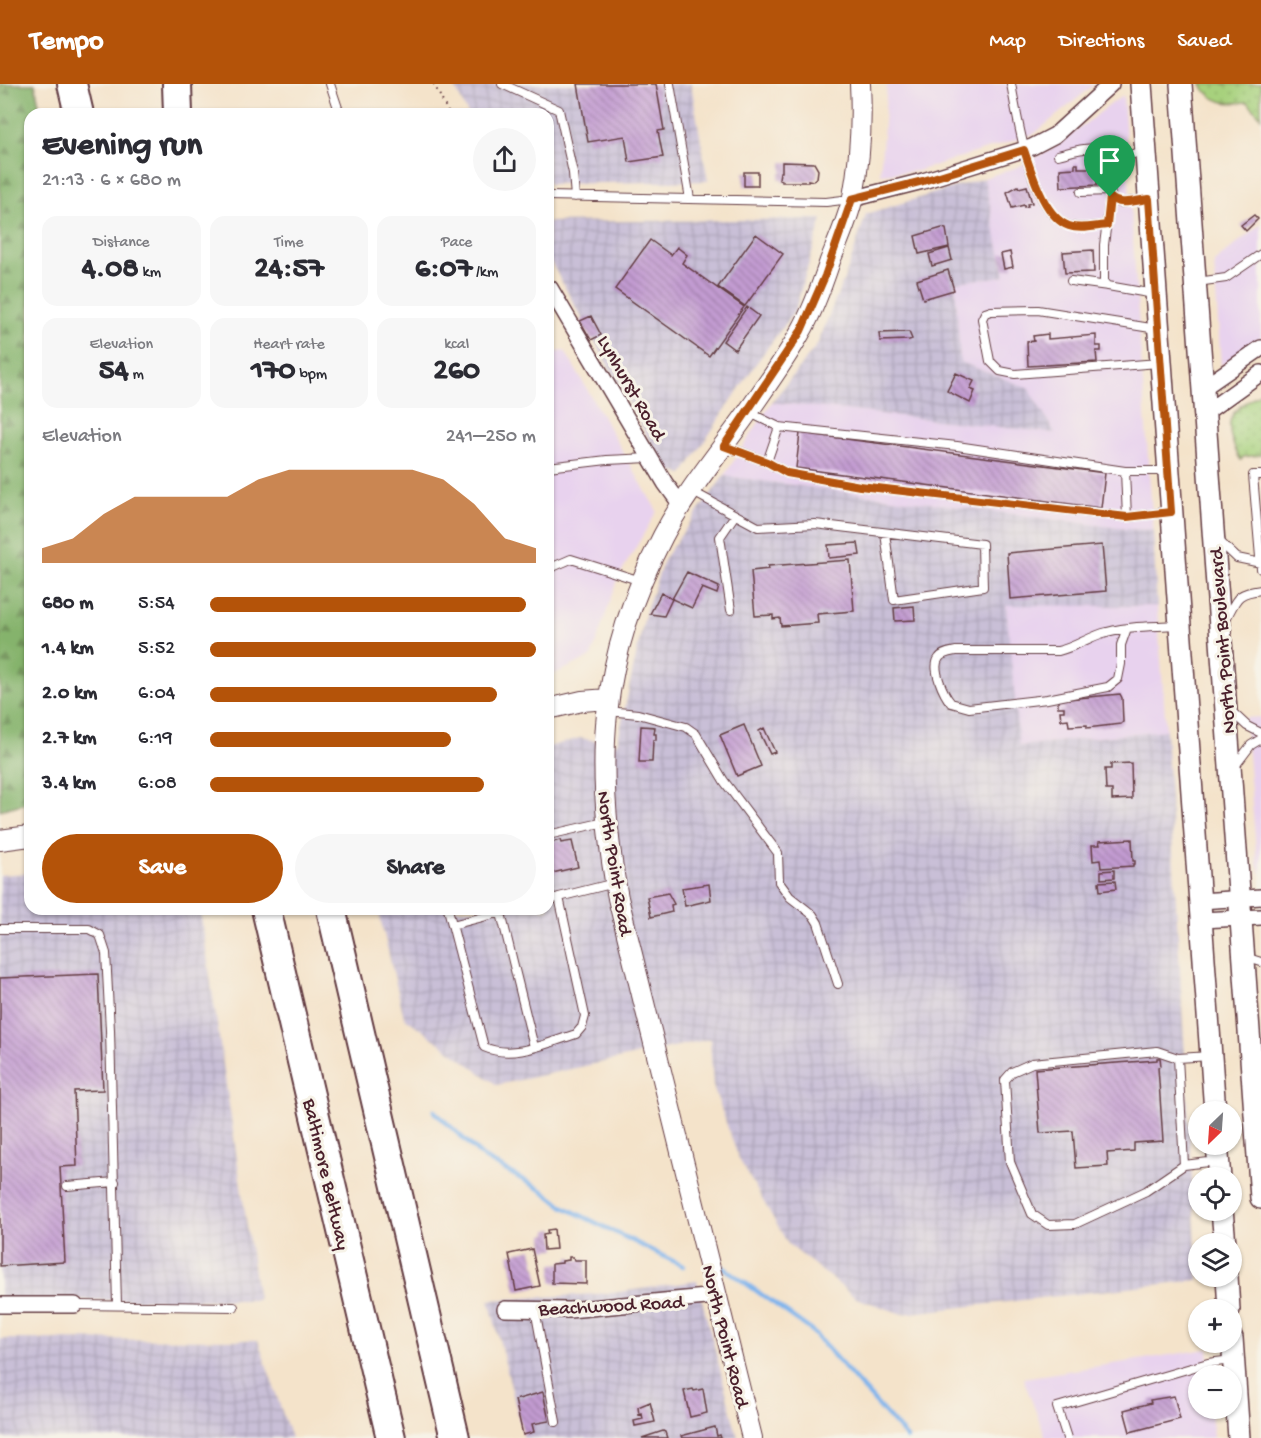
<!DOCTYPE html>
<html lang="en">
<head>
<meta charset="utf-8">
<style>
  :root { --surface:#fff; --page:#f7f7f7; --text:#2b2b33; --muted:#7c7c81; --accent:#b45309 }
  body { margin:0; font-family:"Gochi Hand",sans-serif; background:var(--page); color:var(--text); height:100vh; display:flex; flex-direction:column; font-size:22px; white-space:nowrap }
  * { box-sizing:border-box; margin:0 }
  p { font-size:20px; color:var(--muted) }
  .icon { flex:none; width:33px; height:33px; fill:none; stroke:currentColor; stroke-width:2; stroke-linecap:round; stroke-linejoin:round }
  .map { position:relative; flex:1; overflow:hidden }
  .panel { position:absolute; left:24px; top:24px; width:530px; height:807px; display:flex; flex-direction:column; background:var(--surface); border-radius:18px; box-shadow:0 2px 4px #0004 }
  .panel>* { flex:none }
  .needle { width:39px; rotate:205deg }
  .tools { position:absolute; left:1188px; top:1017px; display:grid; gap:12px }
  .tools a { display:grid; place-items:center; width:54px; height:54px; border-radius:50%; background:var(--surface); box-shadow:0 2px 4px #0004; font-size:30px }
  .pin { position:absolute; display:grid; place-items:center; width:51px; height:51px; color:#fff; margin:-62px -26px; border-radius:50% 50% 50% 0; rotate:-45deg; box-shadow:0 0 6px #0007 }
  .pin .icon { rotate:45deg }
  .round { display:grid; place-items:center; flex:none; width:63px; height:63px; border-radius:32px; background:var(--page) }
  .head { display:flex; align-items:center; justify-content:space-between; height:102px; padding:0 18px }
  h1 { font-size:33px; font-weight:800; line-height:45px }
  .metrics { display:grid; grid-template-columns:repeat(3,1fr); gap:9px; height:102px; padding:6px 18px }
  .metrics div { display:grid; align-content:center; border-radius:15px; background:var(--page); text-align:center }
  .metrics b { font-size:30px; font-weight:800 }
  .metrics small { font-size:16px; font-weight:400 }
  .metrics p { font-size:16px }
  .chart { height:168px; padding:12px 18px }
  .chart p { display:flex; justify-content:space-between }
  .chart svg { width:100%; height:108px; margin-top:6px; fill:var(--accent); opacity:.7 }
  .button { display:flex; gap:12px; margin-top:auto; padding:12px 18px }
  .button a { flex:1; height:69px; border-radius:36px; background:var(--accent); color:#fff; font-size:24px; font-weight:800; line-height:69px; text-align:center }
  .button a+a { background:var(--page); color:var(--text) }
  ul { padding:0 18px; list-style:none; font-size:20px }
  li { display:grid; grid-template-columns:96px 72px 1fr; align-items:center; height:45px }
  li i { height:15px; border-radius:8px; background:var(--accent) }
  header { display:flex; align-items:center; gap:36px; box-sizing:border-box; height:84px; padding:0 30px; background:var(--accent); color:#fff }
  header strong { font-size:28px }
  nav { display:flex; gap:33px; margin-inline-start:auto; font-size:21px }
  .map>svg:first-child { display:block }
  .built { fill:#e8d2ee }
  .industrial { fill:url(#industrial-grid) }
  .grass { fill:url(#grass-dots); stroke:#787854; stroke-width:1.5 }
  .forest { fill:url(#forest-firs); stroke:#68694c; stroke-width:1.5 }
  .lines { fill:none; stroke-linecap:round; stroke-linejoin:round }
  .stream { stroke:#7db3ec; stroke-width:4.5 }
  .building { fill:url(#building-back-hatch) }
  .service-casing { stroke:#643c43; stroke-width:10 }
  .minor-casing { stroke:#643c43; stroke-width:18 }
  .tertiary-casing { stroke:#643c43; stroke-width:22 }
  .secondary-casing { stroke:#643c43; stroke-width:24 }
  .motorway-casing { stroke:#643c43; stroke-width:32 }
  .path { stroke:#643c43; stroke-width:2; stroke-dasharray:1.5 4.5; stroke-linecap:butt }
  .service { stroke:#fff; stroke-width:8 }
  .minor { stroke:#fff; stroke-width:15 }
  .tertiary { stroke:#fff; stroke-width:20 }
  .secondary { stroke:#fff; stroke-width:21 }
  .motorway { stroke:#fff; stroke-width:28 }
  .route-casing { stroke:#fff; stroke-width:12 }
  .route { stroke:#b45309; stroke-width:8 }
  .labels { text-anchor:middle; stroke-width:6; stroke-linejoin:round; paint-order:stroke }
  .street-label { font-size:20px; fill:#4a1f2b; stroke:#f7f3e8 }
</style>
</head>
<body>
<header>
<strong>Tempo</strong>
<nav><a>Map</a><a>Directions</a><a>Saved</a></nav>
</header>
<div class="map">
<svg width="1261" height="1354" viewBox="0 0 1261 1354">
  <defs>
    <pattern id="industrial-grid" width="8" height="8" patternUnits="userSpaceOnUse" patternTransform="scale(1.5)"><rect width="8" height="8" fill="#c9bfd7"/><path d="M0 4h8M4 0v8" fill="none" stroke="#aea4b9"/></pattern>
    <pattern id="grass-dots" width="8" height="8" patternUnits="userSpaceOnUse" patternTransform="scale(1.5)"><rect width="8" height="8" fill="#a7d17d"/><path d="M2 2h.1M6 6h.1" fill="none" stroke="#91b36c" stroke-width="1.8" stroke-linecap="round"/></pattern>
    <pattern id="forest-firs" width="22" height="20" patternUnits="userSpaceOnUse" patternTransform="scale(1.5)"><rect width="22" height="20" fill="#85b36c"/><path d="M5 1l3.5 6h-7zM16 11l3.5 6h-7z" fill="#6f9159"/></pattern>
    <pattern id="building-back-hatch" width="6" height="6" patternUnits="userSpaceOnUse" patternTransform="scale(1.5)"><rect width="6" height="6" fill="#c29bd1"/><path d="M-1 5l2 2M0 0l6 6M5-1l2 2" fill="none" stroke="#a07eaa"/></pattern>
  </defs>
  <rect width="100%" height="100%" fill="#f7f3e8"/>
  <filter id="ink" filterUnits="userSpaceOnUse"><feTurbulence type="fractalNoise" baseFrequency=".0167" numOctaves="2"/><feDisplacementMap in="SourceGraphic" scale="12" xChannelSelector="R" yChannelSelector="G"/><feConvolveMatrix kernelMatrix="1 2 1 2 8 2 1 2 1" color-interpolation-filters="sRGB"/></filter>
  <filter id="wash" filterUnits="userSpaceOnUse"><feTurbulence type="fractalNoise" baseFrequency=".008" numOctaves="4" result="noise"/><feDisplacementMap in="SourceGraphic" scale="24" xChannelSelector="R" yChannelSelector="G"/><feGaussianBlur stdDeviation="1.35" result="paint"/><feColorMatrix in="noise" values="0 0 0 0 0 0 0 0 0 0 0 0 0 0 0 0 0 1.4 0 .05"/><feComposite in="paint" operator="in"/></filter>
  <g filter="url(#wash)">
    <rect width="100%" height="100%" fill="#f4e3ca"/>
    <path class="built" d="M887,0H1095L1034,50L917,87L880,90Z
      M1123,11L1153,446L1126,445L724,392L772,318L1055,349L1028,304L960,278L955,198L1005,192L984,94L1018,83L1052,65Z
      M1261,140V253L1221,282L1214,178Z
      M565,267L657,427L619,492L591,573L548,593V269Z
      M1006,520L1157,522L1166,646L1018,662Z
      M1261,633V791L1257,779L1245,634Z
      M1208,1265L1210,1291L1198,1292V1324L1211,1325L1213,1354H1046L1023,1294Z"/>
    <path class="industrial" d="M453,0H691L708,97L548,100V30H468Z
      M984,94L1005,192L955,198L960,278L1028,304L1055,349L772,318L817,261L849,182L866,130Z
      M822,135L795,226L755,281L683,390L666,386L548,173V138Z
      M724,392L1126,445L1153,446L1157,522L1006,521L1019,662L1166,646L1198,1196L902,1230L856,1214L788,1160L739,1075L713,1002L710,955L497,1001L404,933L378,825H548V663L580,654L617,660L646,526L665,473Z
      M30,789V825H200L258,1216H0V791Z
      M697,1197L738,1354H524L489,1216L612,1209Z
      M0,1255L258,1256L291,1354H0Z"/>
    <path class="grass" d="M1201,0H1261V33L1248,18C1228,20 1212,20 1201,0Z
      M1261,308V371L1243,373L1241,376C1237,371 1235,365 1233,359C1222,329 1239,323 1261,308Z"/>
    <path class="forest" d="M0,0H35L41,30H30V718L0,726Z"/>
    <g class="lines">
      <path class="stream" d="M434,1027L484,1074L543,1107L564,1123L683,1182
        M723,1183L811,1246L907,1354"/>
    </g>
    <g id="blocks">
      <path class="building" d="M578,0H656L664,46L658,47L663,73L629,78L625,52L588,58Z
        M782,78L814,79L818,86L817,94L813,97L808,96V98H782V96L779,95L780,88H782Z
        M1075,80H1078V84H1099V88H1097V101L1061,103L1060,85L1075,84Z
        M744,88H758V102H744Z
        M1018,102L1019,104L1027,102L1032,119L1027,120L1028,122L1024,123V121L1012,124L1007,108Z
        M1254,131L1258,135L1246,147L1241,141Z
        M942,144L946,145L949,163L919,170L915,152Z
        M756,150L783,170L745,222L718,203Z
        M650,156L671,171L677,163L687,171L682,179L744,223L709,272L615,205Z
        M949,164L952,176L932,182L929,170Z
        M1093,166L1094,188L1065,189L1063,168Z
        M1010,168L1013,183L1004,185L1001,170Z
        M948,186L954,206L923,215L917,196Z
        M747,223L759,232L735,266L723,257Z
        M591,232L601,251L591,256L580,237Z
        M909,248L912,255L909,256L880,257L879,249Z
        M1048,250V255L1096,251V262H1101V267H1096L1097,278L1028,282L1027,258L1034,257L1033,252Z
        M956,289L974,297L970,305L975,307L970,319L947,307Z
        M800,349L1105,389L1101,424L796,384Z
        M858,459L860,471L829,474L828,461Z
        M1102,461L1106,507L1010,515L1007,469Z
        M850,476L854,527L817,530L818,539L781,542L780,534L773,535V531L755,532L751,487L769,485L768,482Z
        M687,488L719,503L717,510L702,504L692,524L672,515Z
        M661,509L672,515L664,532L650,530Z
        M914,522L915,536L895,537L894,524Z
        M1120,610L1122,614L1123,638L1121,640L1087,644V641L1069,642L1068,635L1061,636L1060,627H1064V623H1058V616Z
        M744,641L761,682L737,692L720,651Z
        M641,642L655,643L654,650H656V656H653L652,678H639Z
        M764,644L775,668L770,670L759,647Z
        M1131,679L1132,715L1112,716V706H1106L1105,685H1111V680Z
        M1132,755L1133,777H1135V780H1133V782L1101,784L1100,776L1093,777L1092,761H1100L1099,757Z
        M560,756L561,759L572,757L578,783L548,790V763L551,762L550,759Z
        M1114,786V794L1101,795V787Z
        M1115,797L1116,805L1100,807L1099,798Z
        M709,800L711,816L685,822L682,804Z
        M668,809L674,820L671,821L672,828L651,833L647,813Z
        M98,890L103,1006L74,1007L77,1082L60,1083L65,1178L0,1182V894Z
        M1157,974H1160L1161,982L1158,983L1163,1057L1134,1059V1067L1107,1069L1108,1082L1076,1084L1073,1047L1040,1049L1035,985L1157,976Z
        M554,1145L556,1165L544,1166L543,1151L548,1150L547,1146Z
        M532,1165L540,1202L516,1207L509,1170Z
        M569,1173H573L574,1176H586V1200L552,1199V1180L562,1179V1177L569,1176Z
        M693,1305L694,1307L703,1305L707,1329L690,1333L684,1307Z
        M543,1308L549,1337L532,1340L534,1348L523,1351L515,1316Z
        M1174,1312L1180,1335L1130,1348L1124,1326L1151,1319L1150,1316Z
        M650,1318L655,1338L635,1342L634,1337L643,1335L642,1330L639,1331L638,1323Z
        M715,1343L717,1352L720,1351L721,1354H682L681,1352Z
        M663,1347L665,1348L667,1354H642Z"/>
    </g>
  </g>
  <g filter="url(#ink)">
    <use href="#blocks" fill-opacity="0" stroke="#643c43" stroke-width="1.5"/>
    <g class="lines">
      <defs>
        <path id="service" d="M330,0L340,30
          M502,0L559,26L573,89L575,113
          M670,0L690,115
          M1011,0C1018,36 1030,122 1065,140C1077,146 1094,142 1107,141
          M1144,66L1114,77L1107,82V86C1112,124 1109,121 1147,115
          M1058,71C1079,66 1099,57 1114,77
          M1081,108L1109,107
          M548,112L826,118L851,115
          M1110,113L1104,161V197L1108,202L1154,210
          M1071,197L1108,202
          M1197,198L1226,194L1261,170
          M1157,245L1038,226L991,227L985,229L982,235L990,277L1000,287L1015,290L1159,279
          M750,329L779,343L957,362L1125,387H1167
          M725,362L767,378L787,389L860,402L1127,433L1169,428
          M767,378L779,343
          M548,383L607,376L650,374
          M1125,387L1127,433
          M1261,391H1253L1261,485
          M693,408L758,443L815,440L982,460L983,503L894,516L885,449
          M1218,456L1237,474L1261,479
          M548,485L571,475L641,497
          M731,526L720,453L735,431
          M1225,537C1237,515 1235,509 1261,506
          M1127,544L1121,561V580L1118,595L1108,603L1047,615L969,624L951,619C944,611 931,584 939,574C942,569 951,568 956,567H1058C1076,563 1090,552 1107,548C1130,542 1154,542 1178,541
          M608,627L638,630L686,643L696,650L724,697L778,769L779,798L790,813L813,831L818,839L838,900
          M1231,627L1247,642L1261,649
          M1235,682L1251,661L1261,655
          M548,751L605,738
          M559,813L615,799
          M448,825L484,963C513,976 547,959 576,950L582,943L585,932L559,813L548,816
          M500,825L534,963
          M452,841L514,825
          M0,845H89L100,851L106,869L110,946L117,1221
          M1245,873L1261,878
          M1210,972L1178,974L1157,967L1032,979L1012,988L1005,996L1010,1078L1032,1130L1048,1141L1075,1140L1146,1107L1184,1081L1217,1077
          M1178,974L1184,1081
          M67,1102L115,1098
          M75,1221L234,1223
          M535,1225L556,1338
          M1067,1354L1057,1323L1208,1279L1232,1276"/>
        <path id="minor" d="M852,115L923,97L1032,63L1055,51L1111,0
          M550,204L665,399L681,421
          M1203,304L1261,264
          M1205,329L1261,289
          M1200,817L1261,813
          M1201,836L1261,833
          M0,1221H75
          M505,1225L569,1226L717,1212"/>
        <path id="tertiary" d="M548,625L582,617L608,615
          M0,756L30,752
          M752,1354L618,814C593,679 599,575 663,452C686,408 719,369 748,328C766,302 785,276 800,249C813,227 822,201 830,177C838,157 848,135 853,113C860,76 862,37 860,0"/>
        <path id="secondary" d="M1141,0L1215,1028
          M1181,0L1261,1114
          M1217,1060L1220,1094
          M1222,1126L1225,1160
          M1227,1192L1229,1226
          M1232,1254L1239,1354"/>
        <path id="motorway" d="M72,0L79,30
          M177,0L178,30
          M266,825L391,1354
          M331,825L455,1354"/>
      </defs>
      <use href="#service" class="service-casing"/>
      <use href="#minor" class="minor-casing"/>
      <use href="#tertiary" class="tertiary-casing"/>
      <use href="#secondary" class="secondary-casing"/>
      <use href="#motorway" class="motorway-casing"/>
      <path class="path" d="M434,0L449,30"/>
      <use href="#service" class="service"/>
      <use href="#minor" class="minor"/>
      <use href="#tertiary" class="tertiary"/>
      <use href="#secondary" class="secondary"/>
      <use href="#motorway" class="motorway"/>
    </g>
  </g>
  <g class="lines" filter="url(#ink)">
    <defs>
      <path id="route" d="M1024,66C1032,89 1044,133 1069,142C1080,146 1095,142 1107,141L1110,113C1120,123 1136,116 1149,115L1171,428L1127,433L860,402L787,389L767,378L724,362L801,247L825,192L852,115L923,97Z"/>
    </defs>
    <use href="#route" class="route-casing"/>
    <use href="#route" class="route"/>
  </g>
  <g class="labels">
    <g class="street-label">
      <text transform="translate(633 303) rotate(60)" y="7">Lynhurst Road</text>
      <text transform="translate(1221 557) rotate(-94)" y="7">North Point Boulevard</text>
      <text transform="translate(616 779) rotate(81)" y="7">North Point Road</text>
      <text transform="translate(328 1090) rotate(77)" y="7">Baltimore Beltway</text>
      <text transform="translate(611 1220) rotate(-3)" y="7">Beachwood Road</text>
      <text transform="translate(727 1252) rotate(76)" y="7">North Point Road</text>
    </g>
  </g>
</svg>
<div class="tools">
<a><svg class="needle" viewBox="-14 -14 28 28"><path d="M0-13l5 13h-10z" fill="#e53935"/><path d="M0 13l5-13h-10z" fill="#7c7c81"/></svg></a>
<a><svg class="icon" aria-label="locate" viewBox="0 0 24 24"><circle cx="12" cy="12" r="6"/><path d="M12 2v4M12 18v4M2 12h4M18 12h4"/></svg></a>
<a><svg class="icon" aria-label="layers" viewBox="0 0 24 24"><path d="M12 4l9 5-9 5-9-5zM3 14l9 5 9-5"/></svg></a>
<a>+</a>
<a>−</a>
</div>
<div class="pin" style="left:1110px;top:113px;background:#1e9e55"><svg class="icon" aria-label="arrive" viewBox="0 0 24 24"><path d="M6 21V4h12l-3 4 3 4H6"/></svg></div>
<section class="panel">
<div class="head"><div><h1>Evening run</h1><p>21:13 · 6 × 680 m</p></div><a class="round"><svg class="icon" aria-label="share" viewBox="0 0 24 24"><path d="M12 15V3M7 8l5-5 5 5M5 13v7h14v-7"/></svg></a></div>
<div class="metrics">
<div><p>Distance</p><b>4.08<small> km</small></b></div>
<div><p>Time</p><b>24:57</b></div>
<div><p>Pace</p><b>6:07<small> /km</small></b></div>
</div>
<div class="metrics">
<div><p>Elevation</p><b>54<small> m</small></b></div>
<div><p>Heart rate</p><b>170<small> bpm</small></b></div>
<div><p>kcal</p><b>260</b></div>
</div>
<div class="chart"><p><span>Elevation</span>241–250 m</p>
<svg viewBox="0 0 160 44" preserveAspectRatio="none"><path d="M0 44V38L10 34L20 24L30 17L40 17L50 17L60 17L70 10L80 6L90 6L100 6L110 6L120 6L130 10L140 20L150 34L160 38V44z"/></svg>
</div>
<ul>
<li><b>680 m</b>5:54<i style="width:97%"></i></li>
<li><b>1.4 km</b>5:52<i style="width:100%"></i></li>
<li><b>2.0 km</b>6:04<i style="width:88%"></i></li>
<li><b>2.7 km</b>6:19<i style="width:74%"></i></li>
<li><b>3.4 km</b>6:08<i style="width:84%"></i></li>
</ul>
<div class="button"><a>Save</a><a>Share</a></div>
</section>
</div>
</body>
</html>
